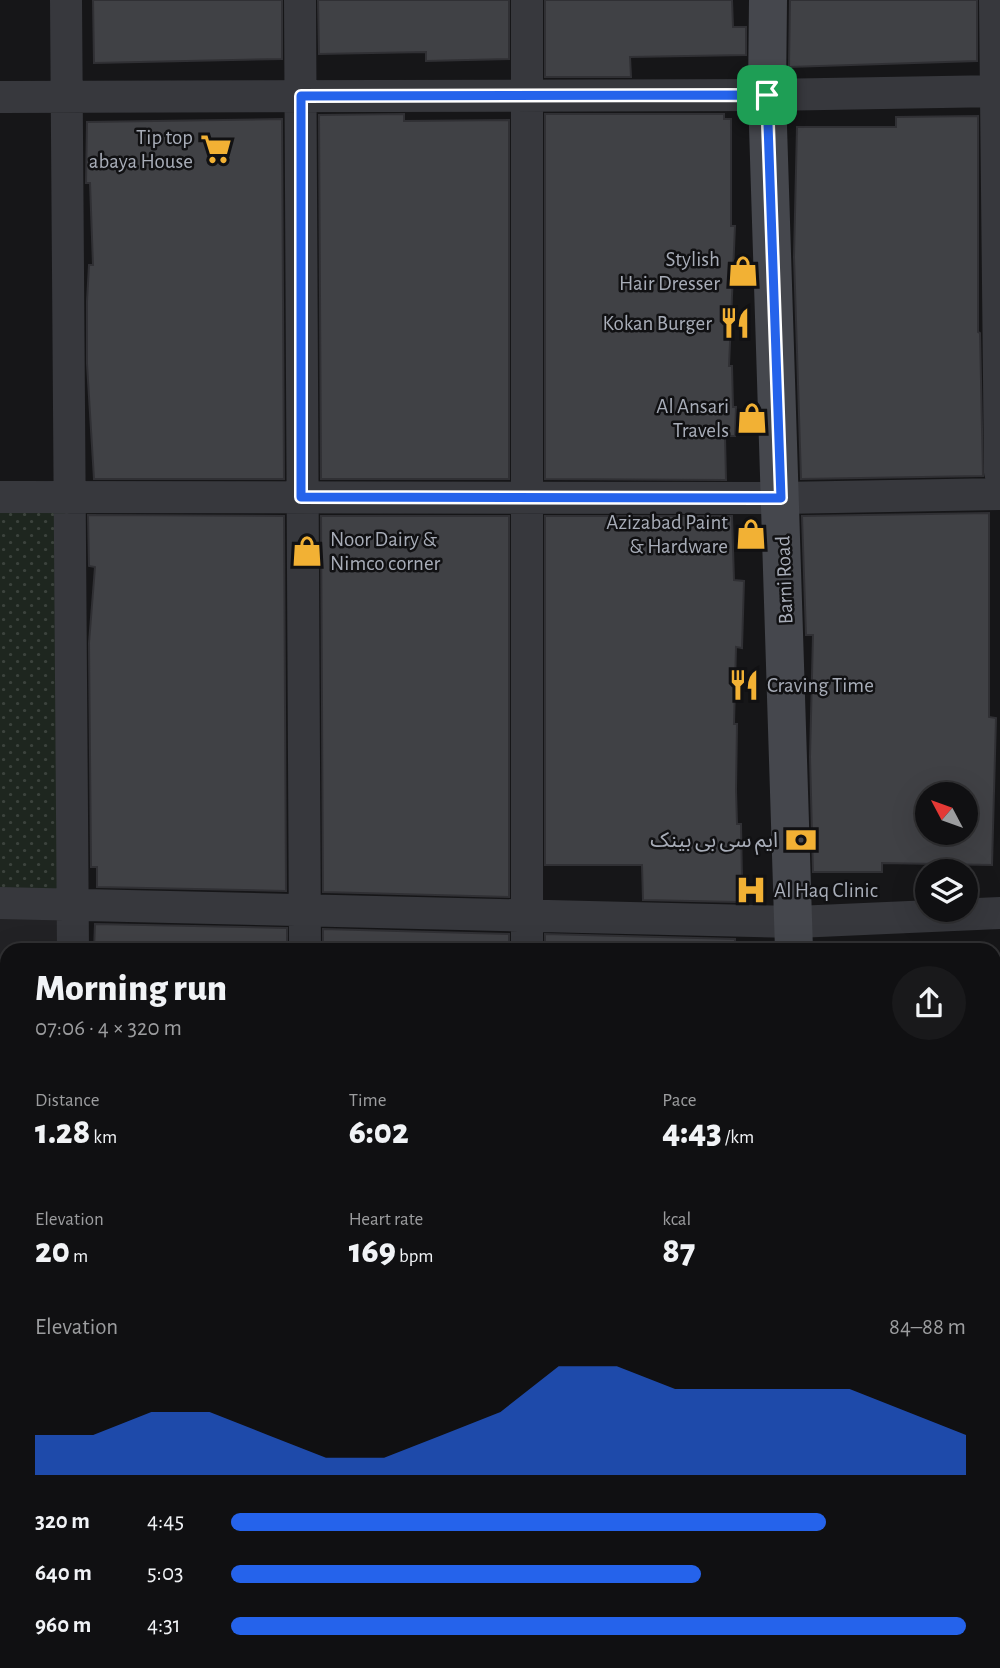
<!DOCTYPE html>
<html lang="en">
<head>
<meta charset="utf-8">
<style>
  :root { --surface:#101012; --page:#19191b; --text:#f1f3f6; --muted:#9c9d9f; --line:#303032; --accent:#2563eb }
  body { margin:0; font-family:"Alegreya Sans","Noto Sans Arabic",sans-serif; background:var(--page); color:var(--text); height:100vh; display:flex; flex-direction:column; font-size:26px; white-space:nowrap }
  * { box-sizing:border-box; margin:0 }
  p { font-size:23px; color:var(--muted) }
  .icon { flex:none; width:38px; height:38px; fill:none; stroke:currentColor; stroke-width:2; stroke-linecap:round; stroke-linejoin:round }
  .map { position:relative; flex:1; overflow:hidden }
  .drawer { position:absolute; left:0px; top:943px; width:1001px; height:726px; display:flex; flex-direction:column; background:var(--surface); border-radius:21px 21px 0 0; box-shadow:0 7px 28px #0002,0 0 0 2px var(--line) }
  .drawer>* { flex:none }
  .needle { width:46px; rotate:311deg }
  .buttons { position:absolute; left:915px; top:782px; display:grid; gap:14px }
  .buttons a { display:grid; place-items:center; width:63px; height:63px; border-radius:50%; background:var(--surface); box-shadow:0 7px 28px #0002,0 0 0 2px var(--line); font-size:35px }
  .pin { position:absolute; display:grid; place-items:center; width:60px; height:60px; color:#fff; margin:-30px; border-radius:14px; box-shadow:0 4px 10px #0006 }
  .round { display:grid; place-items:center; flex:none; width:74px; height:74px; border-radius:37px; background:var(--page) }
  .headline { display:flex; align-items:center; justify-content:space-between; height:119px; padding:0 35px }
  h1 { font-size:38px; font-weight:800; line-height:52px }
  .stats { display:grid; grid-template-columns:repeat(3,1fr); gap:10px; height:119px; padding:7px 35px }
  .stats div { display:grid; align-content:center }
  .stats b { font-size:35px; font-weight:800 }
  .stats small { font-size:19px; font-weight:400 }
  .stats p { font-size:19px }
  .chart { height:196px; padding:14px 35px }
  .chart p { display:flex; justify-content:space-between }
  .chart svg { width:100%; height:126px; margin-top:7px; fill:var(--accent); opacity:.7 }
  ul { padding:0 35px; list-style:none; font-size:23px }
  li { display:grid; grid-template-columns:112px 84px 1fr; align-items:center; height:52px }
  li i { height:18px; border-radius:9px; background:var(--accent) }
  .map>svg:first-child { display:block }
  .built { fill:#222225 }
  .park { fill:url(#park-dots) }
  .building { fill:#404145; stroke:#303034; stroke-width:2; fill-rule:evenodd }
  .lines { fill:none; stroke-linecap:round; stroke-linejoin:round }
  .street { stroke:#37383d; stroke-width:32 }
  .secondary { stroke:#45474d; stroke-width:38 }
  .route-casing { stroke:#fff; stroke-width:14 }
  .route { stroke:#2563eb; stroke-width:9 }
  .labels { text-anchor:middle; stroke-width:5; stroke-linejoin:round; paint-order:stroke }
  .poi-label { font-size:21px; fill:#a8adb8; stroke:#111113; text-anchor:end }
  .street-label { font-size:21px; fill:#a8adb8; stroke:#111113 }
</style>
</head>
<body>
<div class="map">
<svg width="1000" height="1668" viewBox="0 0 1000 1668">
  <defs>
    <pattern id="park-dots" width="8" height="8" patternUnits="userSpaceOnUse" patternTransform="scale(1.75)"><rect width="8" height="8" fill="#1e261f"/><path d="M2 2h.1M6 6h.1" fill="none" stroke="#3c433d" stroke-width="1.8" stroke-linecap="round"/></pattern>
  </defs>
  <rect width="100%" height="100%" fill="#161618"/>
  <path class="built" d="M0,903H72L73,950H7V1394H0Z"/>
  <path class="park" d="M0,497H69L72,903H0Z
    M0,1411H7V1662L44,1663V1668H0Z"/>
  <path class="building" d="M93,0H282V59L94,63Z
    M318,0H509V59L426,61V52L319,54Z
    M545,0H732L733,27H746V55L630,57L631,77H545Z
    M790,0H977V61L789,67Z
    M404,114V121L509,120V479H321L319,115Z
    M545,114H724V119H731V226H735L729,366H732L733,407H736L735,436H725L726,480L545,479Z
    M978,116V332L980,333L983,476L801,479L794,257L797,127H896V117Z
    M282,119L284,479H94L87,364V301L89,265H93L90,183H86L87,122Z
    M989,513V717L996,718L992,865L882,863V872H813L810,757L813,635H806L802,516ZM928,794H966V833H928Z
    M88,515L284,516L286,891L97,887V867H91L89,643L95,567L89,566Z
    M321,516H509V897L323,892Z
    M545,516H732L734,580L744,581L742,648L736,647L734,724H737L736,790L737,824H741L742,881H738L737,902L643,900L642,865H545Z
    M95,924L287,928V950H94Z
    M323,929L509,934V950H323Z
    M545,934L735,939V950H545Z"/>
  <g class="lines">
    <path class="street" d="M66,0L73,950
      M300,0L305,950
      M527,0V950
      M995,0L1000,472
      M0,97L767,95L1000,91
      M0,497L781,498L1000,494
      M0,903L796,922L1000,913
      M994,1385H1000
      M0,1394H7
      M309,1662V1668
      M534,1662V1668
      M77,1668V1662"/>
    <path class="secondary" d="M768,0L767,95L794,950
      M779,1662V1668"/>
  </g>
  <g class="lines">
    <defs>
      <path id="route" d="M767,95L781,498L301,497V96Z"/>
    </defs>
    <use href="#route" class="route-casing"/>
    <use href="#route" class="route"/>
  </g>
  <defs>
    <symbol id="supermarket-bare" viewBox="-9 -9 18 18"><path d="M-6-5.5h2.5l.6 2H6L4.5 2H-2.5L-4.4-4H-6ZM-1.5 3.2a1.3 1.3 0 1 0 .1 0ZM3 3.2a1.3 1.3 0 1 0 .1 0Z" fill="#f2b134" stroke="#111113" stroke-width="2.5" paint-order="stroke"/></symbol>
    <symbol id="shop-bare" viewBox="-9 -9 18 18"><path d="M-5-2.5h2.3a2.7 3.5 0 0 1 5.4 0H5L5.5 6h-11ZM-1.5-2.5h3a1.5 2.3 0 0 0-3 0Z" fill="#f2b134" stroke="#111113" stroke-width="2.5" paint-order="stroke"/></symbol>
    <symbol id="restaurant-bare" viewBox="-9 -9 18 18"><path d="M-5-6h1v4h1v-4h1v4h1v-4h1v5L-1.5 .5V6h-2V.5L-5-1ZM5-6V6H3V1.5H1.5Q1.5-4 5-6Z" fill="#f2b134" stroke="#111113" stroke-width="2.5" paint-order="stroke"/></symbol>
    <symbol id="bank-bare" viewBox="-9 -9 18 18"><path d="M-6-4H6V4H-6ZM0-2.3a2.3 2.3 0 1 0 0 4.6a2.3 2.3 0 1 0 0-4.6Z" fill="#f2b134" stroke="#111113" stroke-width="2.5" paint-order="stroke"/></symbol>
    <symbol id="hospital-bare" viewBox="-9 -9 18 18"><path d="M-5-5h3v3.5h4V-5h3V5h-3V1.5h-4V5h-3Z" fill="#f2b134" stroke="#111113" stroke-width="2.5" paint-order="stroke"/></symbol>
  </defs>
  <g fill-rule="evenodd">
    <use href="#supermarket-bare" x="194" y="127" width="44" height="44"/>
    <use href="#shop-bare" x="721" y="249" width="44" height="44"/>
    <use href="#restaurant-bare" x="713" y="301" width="44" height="44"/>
    <use href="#shop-bare" x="730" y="396" width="44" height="44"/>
    <use href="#shop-bare" x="729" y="512" width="44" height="44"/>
    <use href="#shop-bare" x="285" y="529" width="44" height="44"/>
    <use href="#restaurant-bare" x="722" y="663" width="44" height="44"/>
    <use href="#bank-bare" x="779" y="818" width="44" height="44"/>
    <use href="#hospital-bare" x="729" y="868" width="44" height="44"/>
  </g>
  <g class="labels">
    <g class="poi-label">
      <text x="193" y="144">Tip top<tspan x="193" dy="24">abaya House</tspan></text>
      <text x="720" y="266">Stylish<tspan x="720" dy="24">Hair Dresser</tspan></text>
      <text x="712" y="330">Kokan Burger</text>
      <text x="729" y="413">Al Ansari<tspan x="729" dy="24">Travels</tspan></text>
      <text x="728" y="529">Azizabad Paint<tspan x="728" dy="24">&amp; Hardware</tspan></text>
      <text x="330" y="546" text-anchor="start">Noor Dairy &amp;<tspan x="330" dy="24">Nimco corner</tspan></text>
      <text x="767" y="692" text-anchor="start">Craving Time</text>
      <text x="778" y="847">ایم سی بی بینک</text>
      <text x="774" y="897" text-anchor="start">Al Haq Clinic</text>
    </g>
    <g class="street-label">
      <text transform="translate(784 580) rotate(-92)" y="7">Barni Road</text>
    </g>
  </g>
</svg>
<div class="buttons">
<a><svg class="needle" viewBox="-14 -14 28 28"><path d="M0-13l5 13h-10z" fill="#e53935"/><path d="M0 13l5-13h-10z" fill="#9c9d9f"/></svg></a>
<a><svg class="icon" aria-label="layers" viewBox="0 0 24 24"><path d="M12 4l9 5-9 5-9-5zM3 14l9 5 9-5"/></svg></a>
</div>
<div class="pin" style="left:767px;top:95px;background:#1e9e55"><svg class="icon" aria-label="arrive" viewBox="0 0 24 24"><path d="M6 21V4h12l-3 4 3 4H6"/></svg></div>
<section class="drawer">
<div class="headline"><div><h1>Morning run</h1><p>07:06 · 4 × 320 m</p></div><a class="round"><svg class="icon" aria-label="share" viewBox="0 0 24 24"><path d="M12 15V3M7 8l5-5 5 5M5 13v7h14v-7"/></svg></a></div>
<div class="stats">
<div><p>Distance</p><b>1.28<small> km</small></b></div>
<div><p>Time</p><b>6:02</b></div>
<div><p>Pace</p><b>4:43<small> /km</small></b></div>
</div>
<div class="stats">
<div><p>Elevation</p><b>20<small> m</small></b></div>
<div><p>Heart rate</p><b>169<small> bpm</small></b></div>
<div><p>kcal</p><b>87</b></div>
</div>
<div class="chart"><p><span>Elevation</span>84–88 m</p>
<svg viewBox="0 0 160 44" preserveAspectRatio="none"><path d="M0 44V30L10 30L20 22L30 22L40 30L50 38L60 38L70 30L80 22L90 6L100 6L110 14L120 14L130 14L140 14L150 22L160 30V44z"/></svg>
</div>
<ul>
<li><b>320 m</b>4:45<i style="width:81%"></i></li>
<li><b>640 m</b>5:03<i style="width:64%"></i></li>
<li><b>960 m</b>4:31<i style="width:100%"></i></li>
</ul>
</section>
</div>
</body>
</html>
